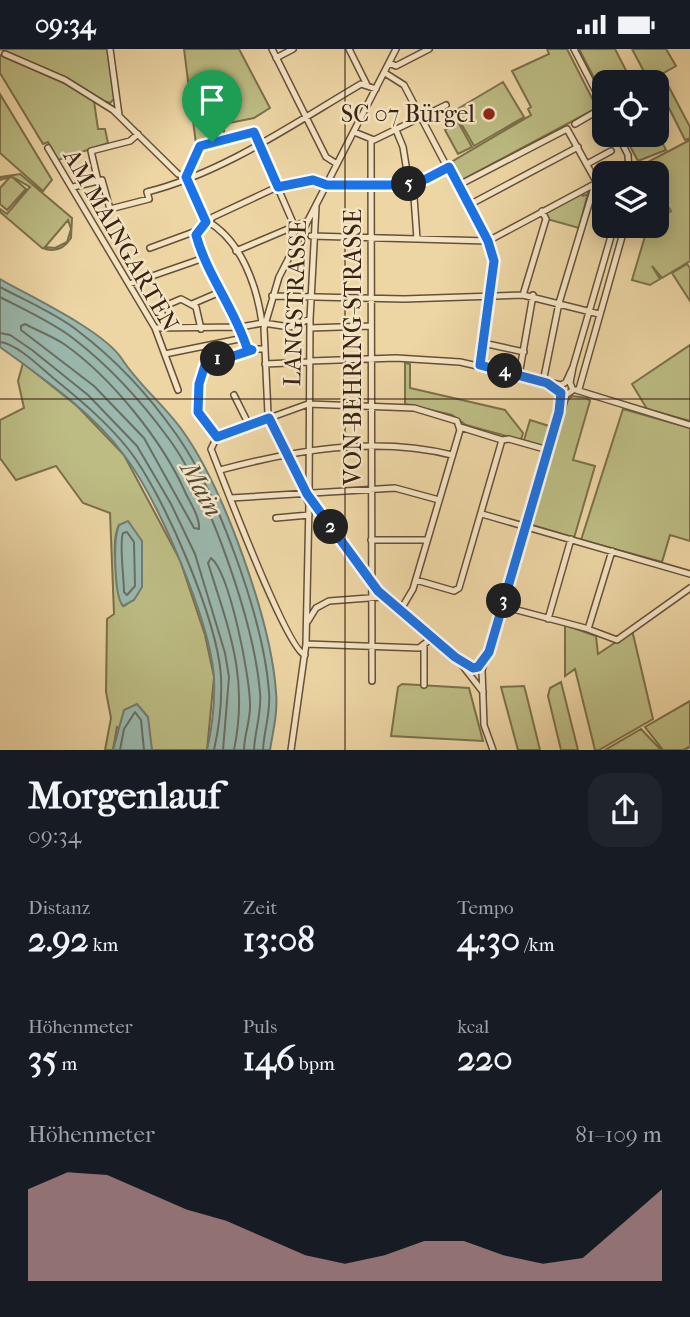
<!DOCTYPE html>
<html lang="de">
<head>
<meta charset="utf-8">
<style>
  :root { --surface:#171b24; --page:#20242c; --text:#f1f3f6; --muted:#9ea1a6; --accent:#c59692 }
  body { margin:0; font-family:"IM FELL French Canon",serif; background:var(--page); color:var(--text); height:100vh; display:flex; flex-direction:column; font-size:26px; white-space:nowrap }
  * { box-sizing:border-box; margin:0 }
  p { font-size:23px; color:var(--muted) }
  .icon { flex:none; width:38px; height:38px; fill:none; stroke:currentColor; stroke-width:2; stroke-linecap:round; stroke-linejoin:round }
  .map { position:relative; height:701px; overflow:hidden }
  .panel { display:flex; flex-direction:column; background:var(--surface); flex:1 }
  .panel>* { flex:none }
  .fabs { position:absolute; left:592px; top:21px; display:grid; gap:14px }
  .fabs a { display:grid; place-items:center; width:77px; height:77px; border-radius:14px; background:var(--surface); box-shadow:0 4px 18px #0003; font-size:35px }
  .pin { position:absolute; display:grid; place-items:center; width:60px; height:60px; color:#fff; margin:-72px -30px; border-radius:50% 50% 50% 0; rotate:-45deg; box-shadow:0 0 7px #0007 }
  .pin .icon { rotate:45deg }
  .km { position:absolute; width:35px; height:35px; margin:-18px; border-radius:50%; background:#222; color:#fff; font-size:19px; line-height:35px; text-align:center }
  .round { display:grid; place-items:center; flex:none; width:74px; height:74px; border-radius:21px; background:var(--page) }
  .head { display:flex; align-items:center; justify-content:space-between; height:119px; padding:0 28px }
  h1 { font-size:38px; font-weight:700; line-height:52px }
  .stats { display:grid; grid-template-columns:repeat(3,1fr); gap:10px; height:119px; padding:7px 28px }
  .stats div { display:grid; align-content:center }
  .stats b { font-size:35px; font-weight:700 }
  .stats small { font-size:19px; font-weight:400 }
  .stats p { font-size:19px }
  .chart { height:196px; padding:14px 28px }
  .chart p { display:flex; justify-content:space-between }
  .chart svg { width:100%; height:126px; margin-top:7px; fill:var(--accent); opacity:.7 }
  .status { display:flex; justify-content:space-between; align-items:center; height:49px; padding:0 35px; background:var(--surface); direction:ltr }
  .status svg { height:19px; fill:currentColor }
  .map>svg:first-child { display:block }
  .green { fill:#bcbc83; stroke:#7b704c; stroke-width:2; fill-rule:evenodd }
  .water { fill:#9ab8ad; stroke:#747c70; stroke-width:2 }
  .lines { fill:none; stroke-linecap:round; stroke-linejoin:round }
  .shore { stroke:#6a6e61; stroke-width:2 }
  .stream { stroke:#747c70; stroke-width:2 }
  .minor-casing { stroke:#675039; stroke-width:8 }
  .minor { stroke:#f3e4c4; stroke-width:5 }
  .route-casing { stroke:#fff; stroke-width:14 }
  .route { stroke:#1a73e8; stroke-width:9 }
  .grid { fill:none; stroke:#3a2315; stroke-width:2; stroke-opacity:0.55 }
  .poi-dot { fill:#8f2418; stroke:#f3e4c4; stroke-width:2.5 }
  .labels { text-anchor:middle; stroke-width:5; stroke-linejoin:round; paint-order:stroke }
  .poi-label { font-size:24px; fill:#3a2315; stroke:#f3e4c4; text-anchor:end }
  .street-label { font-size:24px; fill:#3a2315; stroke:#f3e4c4 }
  .water-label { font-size:26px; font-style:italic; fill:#52483b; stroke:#f3e4c4 }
</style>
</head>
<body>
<div class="status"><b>09:34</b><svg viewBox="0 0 49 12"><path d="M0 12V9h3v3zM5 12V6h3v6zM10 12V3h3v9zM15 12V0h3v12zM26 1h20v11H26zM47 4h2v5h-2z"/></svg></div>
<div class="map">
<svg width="690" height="701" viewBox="0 0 690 701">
  <rect width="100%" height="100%" fill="#edd5a4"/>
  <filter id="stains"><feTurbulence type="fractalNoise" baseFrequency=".00286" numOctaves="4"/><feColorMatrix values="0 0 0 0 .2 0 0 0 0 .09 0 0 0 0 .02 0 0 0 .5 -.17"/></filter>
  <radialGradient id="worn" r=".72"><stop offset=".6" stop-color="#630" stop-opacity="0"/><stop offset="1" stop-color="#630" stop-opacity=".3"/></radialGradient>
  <path class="green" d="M0,0H109L115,49L110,54L104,52L66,29Z
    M184,0H239L270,59L254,69L224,75V88L196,95Z
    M547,0H567L597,59L462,131L453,112L531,66L528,60L531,58L512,22L549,5Z
    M579,0H615L632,33H604V48Z
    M632,0H666L676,17L662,25L690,78V89L685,91L656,33L652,30L649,32Z
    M0,6L64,34L94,52L98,80H105L108,94L58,111L48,93L43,95L0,24Z
    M503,33L524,68L474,97L454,62Z
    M0,45L52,131L43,142L0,104Z
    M458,73L472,98L458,105L445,81Z
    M656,81L666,101L638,112L624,86H656Z
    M690,91V212L662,229L652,217L660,230L650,236L632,231L648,177H656V172L671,162L658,143L661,141L656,134V124H649L642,116Z
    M20,125L72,169L71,189C64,200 55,204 42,199L0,163V160L7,165L30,138L11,127L26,140L7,161L0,155V139L10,128L0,131V128ZM68,171L71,180L67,193L55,199L45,198Z
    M589,140L579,179L547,170L546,163L582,144L583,147L588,145Z
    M687,215L690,219V252L672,224Z
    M690,296V372L647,360L632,335Z
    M23,314L77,357L124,406L180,511L205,586L214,628L207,701H152L150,696L117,678L113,701H105L111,669L106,643L107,570L114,565L110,464L83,454L56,417L16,431L0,409V371L24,359L18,332ZM119,476L142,492C138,519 151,542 124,557C117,538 110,495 119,476Z
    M405,314L410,315V339L505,361L523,384L521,391L466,376L452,366L405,355Z
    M572,347L587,349L590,352L573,411L595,417L574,489L532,476L568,351Z
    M623,360L690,379V492L670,486L662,513L581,491Z
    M530,371L549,377L543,397L524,391Z
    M565,576L596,587L598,605L631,583L633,585L653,670L599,701H595L575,620L565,627Z
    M561,633L578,701H561L548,647L550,639Z
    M402,635L469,639L483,692L391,687L398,638Z
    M524,637L526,644L540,701H518L501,638Z
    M690,652V697L683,701H663L645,678Z
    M641,680L661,701H605Z"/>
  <path class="water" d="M0,230C29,247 103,281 122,310C137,334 164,356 182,381C224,439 271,572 276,643C278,663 273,682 270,701H207C212,679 215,650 214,627C209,570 159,452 124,406C92,363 43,329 0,298Z
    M128,472L142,492V538L134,551L123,557C114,547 113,489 119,476Z
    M137,655L148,668L152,701H113L124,661Z"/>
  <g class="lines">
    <path class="shore" d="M0,238C24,251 57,265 78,282C115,310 150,348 176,385C218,444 264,572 269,643C271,663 264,681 263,701
      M0,248C23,260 54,274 74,290C109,317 142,353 169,390C210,446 254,574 260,643C262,663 255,681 254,701
      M25,275C38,282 52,287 64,295C111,328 163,392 186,445C191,455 200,469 199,480L194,479L144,389L94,337L21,281V277Z
      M0,284L10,286L32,301L88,346L137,397L171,455L195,505L225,604L229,628L223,701
      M0,293C17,295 39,317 52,328C79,350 108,374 129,401C164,446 217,570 221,627C222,650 219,679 214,701
      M127,483L134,493L135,537L127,546L124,543C124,529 119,494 123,484Z
      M120,701L124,680L135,663L141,671L144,701
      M234,701C249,629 229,581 208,514L211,509C230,524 251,632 250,658C250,673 244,687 244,701"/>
    <path class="stream" d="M685,701L690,698"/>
    <defs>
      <path id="minor" d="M110,0L119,66
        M272,0L326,108L337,115
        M349,0L367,36
        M574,0L604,58
        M5,5L65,31L113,61L178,125L186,128L206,173
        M276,9L293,0
        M389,14L396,17L429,0
        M385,24L404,36L491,202L493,227L480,316
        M575,75L604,58
        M396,81L403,98L409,135
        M354,83L374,91L446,56
        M618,86L628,106L629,124
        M371,91L372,632
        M48,99L155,279L178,341
        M587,115L611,102
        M614,124H619
        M641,124L642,121
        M186,128L202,96L254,84L294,176
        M98,132L102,131L110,160L149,150L147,143C223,124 293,75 361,35L376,40
        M413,134L417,190
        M459,136L567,80L597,134
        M73,138L98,132L91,102L130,92L138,85
        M469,156L578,98
        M316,158L310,270L309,447L381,545L455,608L482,621
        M207,172C241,191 257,237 262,274
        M311,187L488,192L604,130
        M150,199L199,181L213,168L275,139L313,131L327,136C371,137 409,140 449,118
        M236,202L307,172
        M129,235L204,209
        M523,246L546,170L542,162
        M272,247L404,250L523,246L599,265
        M192,255L220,243
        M167,278L160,259L181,250L196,258L201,280
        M155,279L240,278L214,232L196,187L199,181
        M310,279L370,277
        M483,294L524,303
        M264,300H248L240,278L263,274L290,278L310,270
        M165,305L244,289
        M310,312L396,309L460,313L561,336
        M265,315L310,313
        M519,326L533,246
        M543,333L559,254L595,135
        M579,340L625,177
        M576,341L690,376
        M234,346L249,376
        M562,358L566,346L573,341L570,334L573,318L614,177
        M217,388C194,367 195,347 204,319L214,311L252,301
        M502,391L509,390L548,401
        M220,421C295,401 375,387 452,406
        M231,449L395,439L439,451
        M482,465L690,525
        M276,469L309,466
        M371,491H427
        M416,531L454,542L459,539L502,391L460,378
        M502,557L585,579L617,591L690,539
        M548,570L571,490
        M308,572L316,559L329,552L382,548
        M588,580L612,502
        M306,595L419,599L432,589
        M305,606C287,601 222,428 211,400L217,388L308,355L414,359L457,372L460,381L413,540L400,562
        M462,616L483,643
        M424,636V598
        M291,701L306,595L309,455L268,365L264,279L279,228L396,0
        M493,701L484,676L482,621L559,364L560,337L566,333L573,318"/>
    </defs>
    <use href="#minor" class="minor-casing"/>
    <use href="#minor" class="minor"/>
  </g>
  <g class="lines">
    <defs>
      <path id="route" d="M254,83L278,138L313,131L327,136H404L426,130L449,118L488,192L494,212L480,316L547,334L561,344L559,363L489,603L478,618L473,619L455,608L378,542L307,445L269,369L217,388L198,363L199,335L205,316L252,301L247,299C234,259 207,226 196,186L206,173L186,128L200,97Z"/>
    </defs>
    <use href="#route" class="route-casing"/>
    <use href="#route" class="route"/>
  </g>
  <path class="grid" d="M345,0V701M0,350H690"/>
  <circle class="poi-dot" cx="489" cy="65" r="7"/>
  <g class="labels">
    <g class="poi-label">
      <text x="475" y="73">SC 07 Bürgel</text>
    </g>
    <g class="street-label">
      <text transform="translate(121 191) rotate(60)" y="8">AM MAINGARTEN</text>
      <text transform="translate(295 254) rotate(-88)" y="8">LANGSTRASSE</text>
      <text transform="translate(353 298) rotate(-90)" y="8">VON-BEHRING-STRASSE</text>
    </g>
    <g class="water-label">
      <text transform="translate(202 440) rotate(61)" y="9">Main</text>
    </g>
  </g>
  <rect width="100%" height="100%" filter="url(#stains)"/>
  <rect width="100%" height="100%" fill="url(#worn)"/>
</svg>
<div class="fabs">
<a><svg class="icon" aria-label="locate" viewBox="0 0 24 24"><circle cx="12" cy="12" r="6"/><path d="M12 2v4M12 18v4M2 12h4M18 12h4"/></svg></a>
<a><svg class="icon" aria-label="layers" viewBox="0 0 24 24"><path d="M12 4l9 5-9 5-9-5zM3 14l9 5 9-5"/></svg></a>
</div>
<div class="pin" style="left:212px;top:93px;background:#1e9e55"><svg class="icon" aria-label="arrive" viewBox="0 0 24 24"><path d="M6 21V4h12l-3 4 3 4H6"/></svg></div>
<b class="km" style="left:218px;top:310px">1</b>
<b class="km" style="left:331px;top:478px">2</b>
<b class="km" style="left:504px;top:552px">3</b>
<b class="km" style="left:505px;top:322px">4</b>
<b class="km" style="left:409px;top:135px">5</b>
</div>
<section class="panel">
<div class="head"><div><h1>Morgenlauf</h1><p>09:34</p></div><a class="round"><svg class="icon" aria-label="share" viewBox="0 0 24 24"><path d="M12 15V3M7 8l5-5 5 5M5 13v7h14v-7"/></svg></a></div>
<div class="stats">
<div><p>Distanz</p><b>2.92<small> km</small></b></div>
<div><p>Zeit</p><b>13:08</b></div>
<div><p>Tempo</p><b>4:30<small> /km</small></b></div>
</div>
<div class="stats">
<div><p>Höhenmeter</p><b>35<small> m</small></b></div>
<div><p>Puls</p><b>146<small> bpm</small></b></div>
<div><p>kcal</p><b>220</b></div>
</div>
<div class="chart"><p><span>Höhenmeter</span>81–109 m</p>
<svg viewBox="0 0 160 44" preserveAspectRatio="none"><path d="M0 44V12L10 6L20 7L30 13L40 19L50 23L60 29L70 35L80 38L90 35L100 30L110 30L120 35L130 38L140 36L150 24L160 12V44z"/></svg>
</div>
</section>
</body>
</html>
